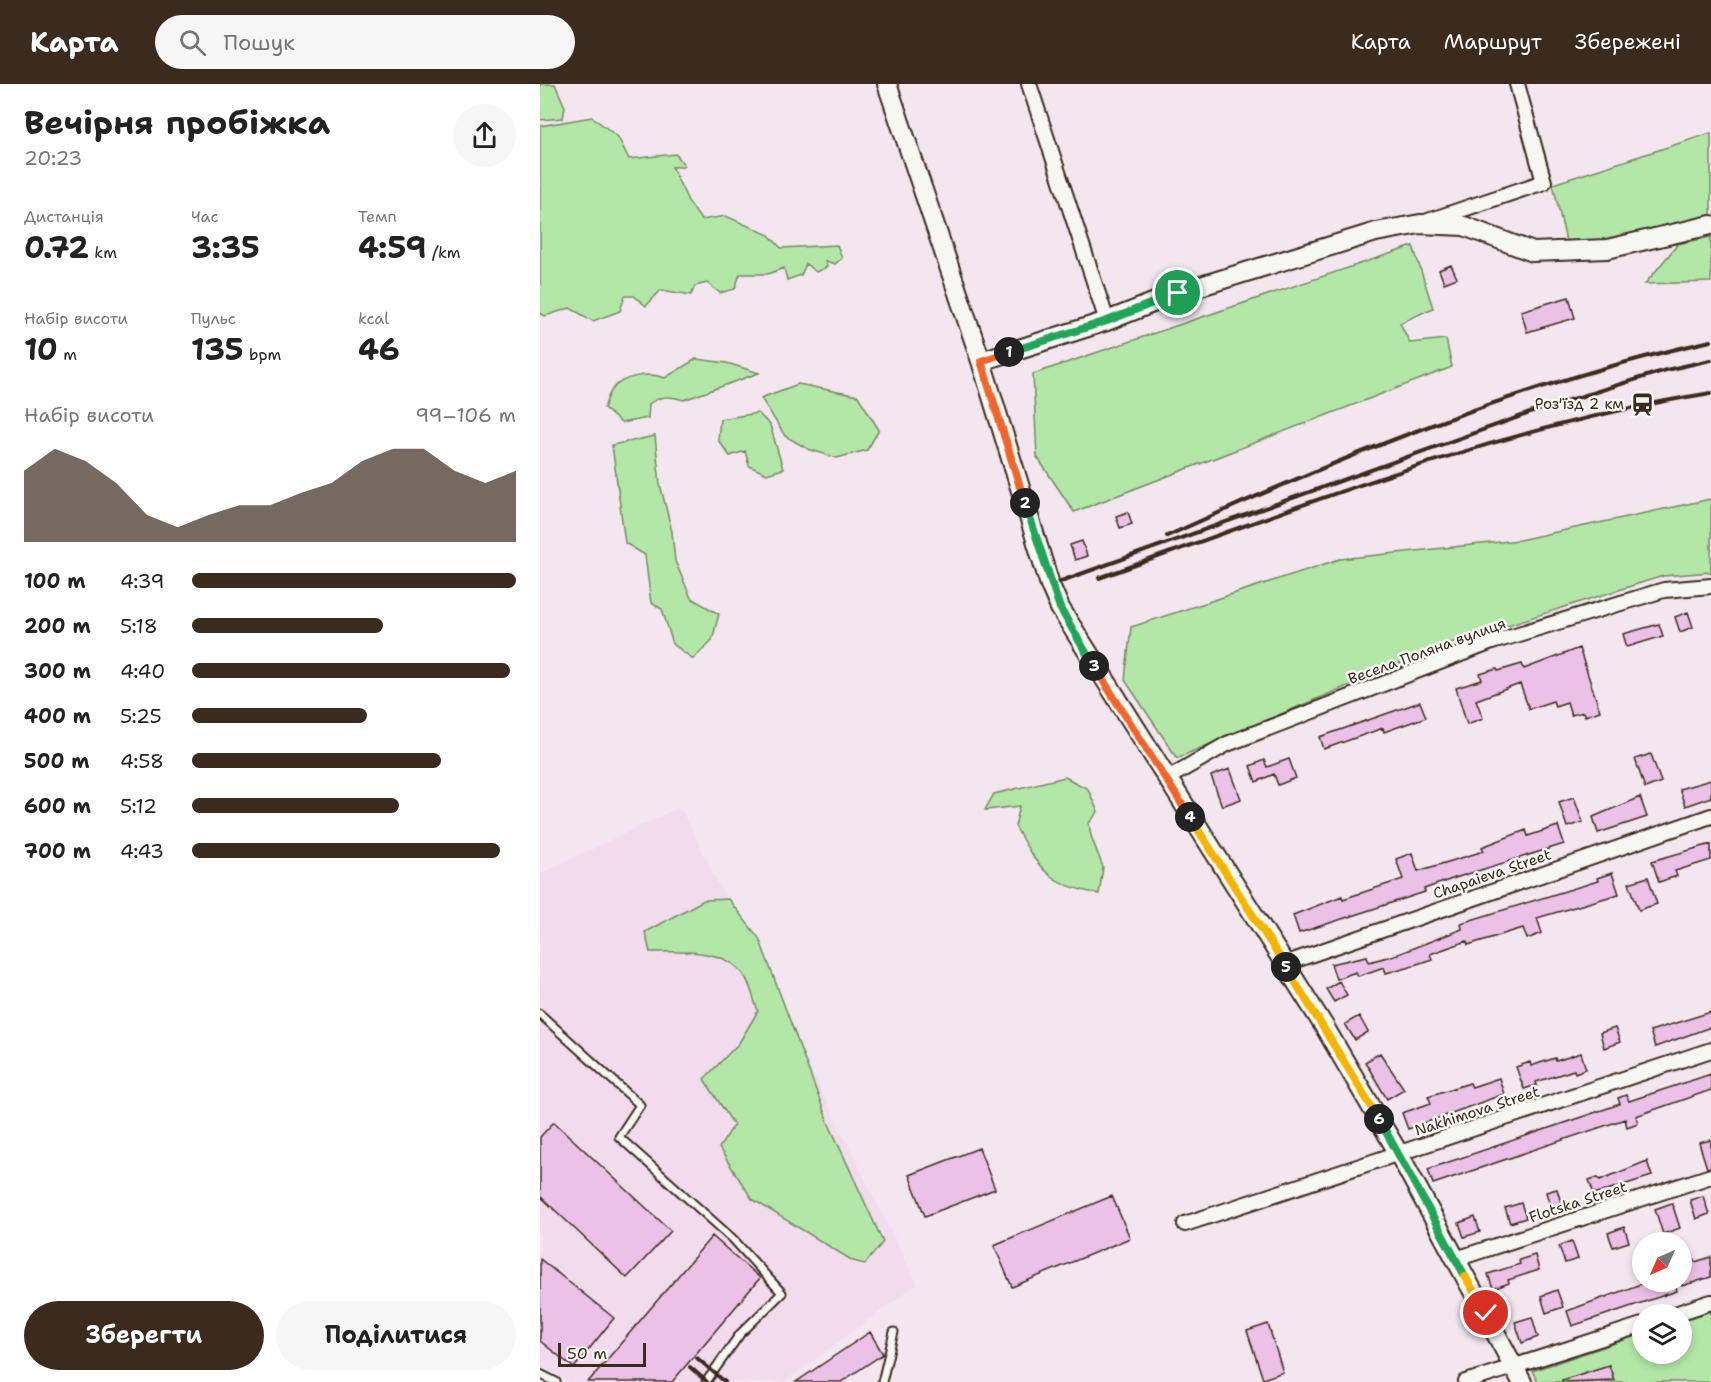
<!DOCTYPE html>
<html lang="uk">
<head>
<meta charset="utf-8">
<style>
  :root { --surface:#fff; --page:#f6f6f6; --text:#222; --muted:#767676; --accent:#3b2a1e }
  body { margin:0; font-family:"Shantell Sans",sans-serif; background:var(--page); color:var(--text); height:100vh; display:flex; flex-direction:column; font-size:22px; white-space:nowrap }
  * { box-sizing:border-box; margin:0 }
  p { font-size:20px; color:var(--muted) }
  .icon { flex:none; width:33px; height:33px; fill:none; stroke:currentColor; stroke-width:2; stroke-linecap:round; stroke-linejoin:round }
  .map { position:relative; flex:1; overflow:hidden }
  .details { display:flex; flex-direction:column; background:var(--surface); width:540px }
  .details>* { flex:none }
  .needle { width:39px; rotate:225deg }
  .controls { position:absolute; left:1092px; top:1148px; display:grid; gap:12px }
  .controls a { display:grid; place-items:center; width:60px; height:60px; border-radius:50%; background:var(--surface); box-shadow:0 3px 9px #0003; font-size:30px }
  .scale { position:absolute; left:18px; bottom:15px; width:88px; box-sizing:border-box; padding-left:6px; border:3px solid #3b2a1e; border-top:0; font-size:16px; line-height:21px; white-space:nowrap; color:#3b2a1e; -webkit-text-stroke:4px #f6f6f2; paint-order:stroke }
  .pin { position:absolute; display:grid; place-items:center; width:51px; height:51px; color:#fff; margin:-26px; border:3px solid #fff; border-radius:50%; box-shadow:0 2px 6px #0007 }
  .km { position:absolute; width:30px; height:30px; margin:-15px; border-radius:50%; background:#222; color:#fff; font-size:16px; line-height:30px; text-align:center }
  .round { display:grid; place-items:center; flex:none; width:63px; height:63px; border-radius:32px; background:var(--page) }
  .overview { display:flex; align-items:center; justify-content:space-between; height:102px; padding:0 24px }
  h1 { font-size:33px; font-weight:700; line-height:45px }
  .metrics { display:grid; grid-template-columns:repeat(3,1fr); gap:9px; height:102px; padding:6px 24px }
  .metrics div { display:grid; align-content:center }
  .metrics b { font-size:30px; font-weight:700 }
  .metrics small { font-size:16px; font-weight:400 }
  .metrics p { font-size:16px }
  .chart { height:168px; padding:12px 24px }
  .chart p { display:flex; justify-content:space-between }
  .chart svg { width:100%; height:108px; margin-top:6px; fill:var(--accent); opacity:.7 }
  .button { display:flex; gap:12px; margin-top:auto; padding:12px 24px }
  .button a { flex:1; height:69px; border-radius:36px; background:var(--accent); color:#fff; font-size:24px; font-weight:700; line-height:69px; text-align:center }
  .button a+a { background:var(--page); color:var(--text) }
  ul { padding:0 24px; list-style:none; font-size:20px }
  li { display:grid; grid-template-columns:96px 72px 1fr; align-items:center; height:45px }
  li i { height:15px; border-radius:8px; background:var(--accent) }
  header { display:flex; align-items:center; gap:36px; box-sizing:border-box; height:84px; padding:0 30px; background:var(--accent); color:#fff }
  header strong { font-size:28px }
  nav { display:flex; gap:33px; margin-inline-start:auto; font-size:21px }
  .search { width:420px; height:54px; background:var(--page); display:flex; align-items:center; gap:15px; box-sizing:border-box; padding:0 21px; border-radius:33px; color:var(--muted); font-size:22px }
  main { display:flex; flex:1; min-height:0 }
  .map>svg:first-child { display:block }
  .built { fill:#f1dbed }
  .green { fill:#b2e7a8; stroke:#768863; stroke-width:1.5 }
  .building { fill:#ebc1e7; stroke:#3b2a1e; stroke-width:1.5 }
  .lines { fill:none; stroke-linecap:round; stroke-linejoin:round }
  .lane-casing { stroke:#3b2a1e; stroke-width:11 }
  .street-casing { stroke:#3b2a1e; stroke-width:18 }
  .secondary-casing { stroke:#3b2a1e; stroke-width:22 }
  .lane { stroke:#f6f6f2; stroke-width:7 }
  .street { stroke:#f6f6f2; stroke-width:14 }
  .secondary { stroke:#f6f6f2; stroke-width:18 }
  .rail { stroke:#3b2a1e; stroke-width:4 }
  .split-1-casing { stroke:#fff; stroke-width:12 }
  .split-2-casing { stroke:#fff; stroke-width:12 }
  .split-3-casing { stroke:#fff; stroke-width:12 }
  .split-4-casing { stroke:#fff; stroke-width:12 }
  .split-5-casing { stroke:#fff; stroke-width:12 }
  .split-6-casing { stroke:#fff; stroke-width:12 }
  .split-7-casing { stroke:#fff; stroke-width:12 }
  .split-8-casing { stroke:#fff; stroke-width:12 }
  .split-1 { stroke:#22a559; stroke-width:8 }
  .split-2 { stroke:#f0652b; stroke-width:8 }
  .split-3 { stroke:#22a559; stroke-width:8 }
  .split-4 { stroke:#f0652b; stroke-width:8 }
  .split-5 { stroke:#f5b400; stroke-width:8 }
  .split-6 { stroke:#f5b400; stroke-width:8 }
  .split-7 { stroke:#22a559; stroke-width:8 }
  .split-8 { stroke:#f5b400; stroke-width:8 }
  .labels { text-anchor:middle; stroke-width:5; stroke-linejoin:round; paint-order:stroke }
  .poi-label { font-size:15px; fill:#3b2a1e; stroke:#f6f6f2; text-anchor:end }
  .street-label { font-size:15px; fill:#3b2a1e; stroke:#f6f6f2 }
</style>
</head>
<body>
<header>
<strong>Карта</strong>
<div class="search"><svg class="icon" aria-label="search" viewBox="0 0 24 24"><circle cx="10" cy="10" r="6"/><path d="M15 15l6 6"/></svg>Пошук</div>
<nav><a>Карта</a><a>Маршрут</a><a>Збережені</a></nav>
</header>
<main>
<section class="details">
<div class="overview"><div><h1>Вечірня пробіжка</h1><p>20:23</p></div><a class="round"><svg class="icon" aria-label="share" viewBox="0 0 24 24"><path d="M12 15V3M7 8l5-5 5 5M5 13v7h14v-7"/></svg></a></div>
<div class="metrics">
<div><p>Дистанція</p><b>0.72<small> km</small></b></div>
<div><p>Час</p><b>3:35</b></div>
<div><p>Темп</p><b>4:59<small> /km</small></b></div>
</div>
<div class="metrics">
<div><p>Набір висоти</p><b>10<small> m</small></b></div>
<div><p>Пульс</p><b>135<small> bpm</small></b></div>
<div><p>kcal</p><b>46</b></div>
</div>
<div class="chart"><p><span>Набір висоти</span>99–106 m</p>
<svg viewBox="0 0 160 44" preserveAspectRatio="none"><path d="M0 44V15L10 6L20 11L30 20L40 33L50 38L60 33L70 29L80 29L90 24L100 20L110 11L120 6L130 6L140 15L150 20L160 15V44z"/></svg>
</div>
<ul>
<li><b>100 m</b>4:39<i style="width:100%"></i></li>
<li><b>200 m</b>5:18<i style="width:59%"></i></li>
<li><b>300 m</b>4:40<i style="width:98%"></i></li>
<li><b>400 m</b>5:25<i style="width:54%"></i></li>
<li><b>500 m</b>4:58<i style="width:77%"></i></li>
<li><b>600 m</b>5:12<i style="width:64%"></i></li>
<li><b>700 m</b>4:43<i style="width:95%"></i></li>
</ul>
<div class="button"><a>Зберегти</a><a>Поділитися</a></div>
</section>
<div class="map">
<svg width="1171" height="1298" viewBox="0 0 1171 1298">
  <rect width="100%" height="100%" fill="#f3e6ef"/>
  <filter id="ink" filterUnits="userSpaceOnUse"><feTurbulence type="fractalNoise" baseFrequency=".0167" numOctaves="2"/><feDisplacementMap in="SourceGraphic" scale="12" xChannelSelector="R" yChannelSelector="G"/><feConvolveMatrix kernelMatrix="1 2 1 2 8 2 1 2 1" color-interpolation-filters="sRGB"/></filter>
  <g filter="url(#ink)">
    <path class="built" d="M140,723L377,1200L244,1298H29L0,1282V790Z"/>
    <path class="green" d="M0,0H15L25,23L23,34L0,36Z
      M52,33L78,53L89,75L136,70L145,82L132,83L148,117L161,136L186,132L229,151L241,164L297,161L302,174L295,180L285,177L287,183L276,188L266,180L261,191L247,196L244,184L228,190H200L195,205L180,209L167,199L155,202L151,211L121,206L106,222L94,212H85L80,227L53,237L30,224L5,232L0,229V42Z
      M1171,49V136L1030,166L1026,157L1013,100Z
      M1171,153V198L1105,200L1138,160Z
      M873,162L893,224L860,239L870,259L906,255L912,283L534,428L497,373L493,290Z
      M156,275L187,279L219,289L144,316C130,312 121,311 109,320L108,334L81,339L64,324C66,319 68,311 72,306C83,291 110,288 125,294Z
      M258,300L318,312L339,346L327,366L297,374L268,365L245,352L221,314Z
      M218,329L230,341L243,385L227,390L209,382L205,367L190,372L178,356L180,335Z
      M115,352L120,400L132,448L135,477L151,514L179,530L172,556L153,575L133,560L122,525L111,519L105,471L85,459L72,361Z
      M1171,415V488L1123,492L904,561L637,674L585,596L591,543L800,475L979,456Z
      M525,693L548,705L558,728L549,739L551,752L563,783L559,810C508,800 499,786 475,742L480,722L445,726L454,710Z
      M188,815L219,854L288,1038L343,1158L325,1180L313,1177L212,1115L179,1064L194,1041L164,995L199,959L218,927C213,915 210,896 201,887C181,864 138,868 110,868L105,848L164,816Z
      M1171,1227V1298H998L992,1287L1102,1250V1269H1142V1237Z"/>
    <path class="building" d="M911,181L917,194L904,199L899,186Z
      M1029,213L1035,234L987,248L981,227Z
      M588,428L592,440L580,444L576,432Z
      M542,457L547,472L535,476L530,461Z
      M1148,528L1153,543L1140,548L1135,533Z
      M1119,540L1123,552L1087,563L1083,550Z
      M1039,564L1060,627L1045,632L1043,628L1031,631L1027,618L1015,622L1013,617L989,625L980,600L936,616L943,634L927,640L916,604L942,596L940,590L957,585L958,587L982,580L984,585Z
      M880,618L886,633L844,648L843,644L784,665L780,653Z
      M1111,670L1121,698L1105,704L1095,675Z
      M749,675L756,694L738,701L734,690L716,698L710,682L724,676L727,683Z
      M690,685L701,715L682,722L671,692Z
      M1171,696V713L1145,722L1139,705Z
      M1034,713L1043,738L1027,743L1019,718Z
      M1100,713L1107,733L1058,749L1053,733Z
      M1018,742L1024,760L915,794L884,805L885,808L759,849L753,831L802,812L803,815L863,795L856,775L872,769L878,787L944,767L942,763L986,746L988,752Z
      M1171,760V776L1135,787L1137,792L1119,798L1112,777Z
      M1072,789L1079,810L997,834L1002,849L987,855L983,844L928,861L927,857L890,870L892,875L874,881L846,889L844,883L818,892L816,888L796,895L791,880L827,872L829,878L858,870L922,845L921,839L1058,797L1057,794Z
      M1108,793L1117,820L1099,826L1089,799Z
      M799,897L807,911L794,918L786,905Z
      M1171,928V943L1115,963L1110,947Z
      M819,932L828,948L815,956L805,940Z
      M1075,944L1080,958L1064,964L1060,949Z
      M840,969L864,1005L847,1015L825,978Z
      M1041,969L1046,985L1035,989L1034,986L996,998L997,1001L984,1005L976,983L990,978L991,982L1015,974L1016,977Z
      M1171,990V1006L1096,1032L1098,1039L1087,1043L1085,1035L893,1100L888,1085L1080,1020L1078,1014L1086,1011L1089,1017Z
      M959,994L964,1010L868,1045L862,1029L891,1019L888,1012L930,999L932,1003Z
      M14,1038L131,1147L87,1194L0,1112V1053Z
      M1171,1056V1083L1167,1084L1159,1059Z
      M439,1064L455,1105L385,1132L369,1091Z
      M1107,1077L1112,1092L1054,1110L1049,1096L1058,1093L1060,1096Z
      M1017,1105L1022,1122L1011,1125L1006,1108Z
      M572,1112L590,1154L472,1203L454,1161Z
      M1163,1112L1169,1130L1156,1135L1150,1116Z
      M981,1119L986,1134L970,1139L965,1124Z
      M1132,1119L1140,1144L1123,1150L1115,1125Z
      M935,1133L940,1148L924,1153L919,1139Z
      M1084,1143L1089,1158L1073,1163L1068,1149Z
      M172,1152L220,1194L132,1298H48Z
      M1032,1157L1038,1175L1025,1179L1019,1162Z
      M1151,1167L1155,1178L1171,1173V1193L1142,1202V1171Z
      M995,1171L999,1186L968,1196L969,1199L953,1205L948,1190L980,1180L979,1176Z
      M0,1175L74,1234L34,1284L0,1257Z
      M1109,1197H1134L1137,1207L1032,1242L1027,1227Z
      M1017,1206L1023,1223L1006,1229L1001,1212Z
      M992,1233L998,1253L982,1259L975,1238Z
      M728,1240L743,1288L723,1295L707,1247Z
      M330,1248L343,1270L301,1298H256Z
      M1069,1281L1074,1296L1023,1298L1022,1296Z"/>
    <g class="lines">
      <defs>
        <path id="lane" d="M0,930L100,1021L79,1053L193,1155L242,1209L200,1250L166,1298
          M0,1290L16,1298
          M342,1298L354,1248"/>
        <path id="street" d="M489,0L567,237
          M888,137L1004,98L977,0
          M626,695L687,660L952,558L1124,506L1171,502
          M744,880L1171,732
          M645,1140L1171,966
          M916,1175L1171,1092
          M1135,1230L1171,1218
          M926,1298L1102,1241"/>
        <path id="secondary" d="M347,0L441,277L510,501L520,524L784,942L859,1070L982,1298
          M441,277L567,237L638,209L836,148L880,140L924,142L993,168L1067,165L1171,141"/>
      </defs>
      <use href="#lane" class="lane-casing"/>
      <use href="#street" class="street-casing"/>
      <use href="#secondary" class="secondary-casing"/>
      <use href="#lane" class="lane"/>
      <use href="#street" class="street"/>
      <use href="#secondary" class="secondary"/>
      <path class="rail" d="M627,452C803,372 982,299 1171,257
        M559,494C762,422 958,343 1171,309
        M510,501L1004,324L1126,286L1171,276
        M157,1274L185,1298
        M150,1283L167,1298"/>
    </g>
  </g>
  <g class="lines" filter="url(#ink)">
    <defs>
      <path id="split-1" d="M469,268L567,237L638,209"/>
      <path id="split-2" d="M469,268L441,277L485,419"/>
      <path id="split-3" d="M485,419L520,524L554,582"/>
      <path id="split-4" d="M554,582L650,733"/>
      <path id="split-5" d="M650,733L746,883"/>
      <path id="split-6" d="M746,883L839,1035"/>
      <path id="split-7" d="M839,1035L925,1192"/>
      <path id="split-8" d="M925,1192L946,1229"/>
    </defs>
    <use href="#split-1" class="split-1-casing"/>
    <use href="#split-2" class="split-2-casing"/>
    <use href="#split-3" class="split-3-casing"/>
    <use href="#split-4" class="split-4-casing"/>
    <use href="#split-5" class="split-5-casing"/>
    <use href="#split-6" class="split-6-casing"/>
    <use href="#split-7" class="split-7-casing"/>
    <use href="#split-8" class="split-8-casing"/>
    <use href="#split-1" class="split-1"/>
    <use href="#split-2" class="split-2"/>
    <use href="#split-3" class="split-3"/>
    <use href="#split-4" class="split-4"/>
    <use href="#split-5" class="split-5"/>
    <use href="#split-6" class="split-6"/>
    <use href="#split-7" class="split-7"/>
    <use href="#split-8" class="split-8"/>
  </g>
  <defs>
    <symbol id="station-bare" viewBox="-9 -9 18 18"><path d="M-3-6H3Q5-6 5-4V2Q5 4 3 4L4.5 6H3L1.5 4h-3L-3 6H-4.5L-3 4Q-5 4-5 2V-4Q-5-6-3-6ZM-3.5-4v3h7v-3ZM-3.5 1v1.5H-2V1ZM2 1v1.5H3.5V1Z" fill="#3b2a1e" stroke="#f6f6f2" stroke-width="2.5" paint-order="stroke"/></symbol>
  </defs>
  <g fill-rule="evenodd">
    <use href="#station-bare" x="1086" y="304" width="33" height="33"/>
  </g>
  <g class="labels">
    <g class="poi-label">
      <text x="1084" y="325">Роз'їзд 2 км</text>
    </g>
    <g class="street-label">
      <text transform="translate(887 567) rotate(-20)" y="5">Весела Поляна вулиця</text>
      <text transform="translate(952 790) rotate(-19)" y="5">Chapaieva Street</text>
      <text transform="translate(937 1027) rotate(-18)" y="5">Nakhimova Street</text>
      <text transform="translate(1038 1118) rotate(-18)" y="5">Flotska Street</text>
    </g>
  </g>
</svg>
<div class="controls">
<a><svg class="needle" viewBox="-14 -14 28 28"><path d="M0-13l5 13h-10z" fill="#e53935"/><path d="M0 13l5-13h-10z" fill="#767676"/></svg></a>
<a><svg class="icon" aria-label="layers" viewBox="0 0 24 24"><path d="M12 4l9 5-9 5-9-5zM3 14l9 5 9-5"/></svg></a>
</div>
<div class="scale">50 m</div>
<div class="pin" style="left:638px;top:209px;background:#1e9e55"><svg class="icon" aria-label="arrive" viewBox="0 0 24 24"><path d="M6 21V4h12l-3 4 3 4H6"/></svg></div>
<div class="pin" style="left:946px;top:1229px;background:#d93025"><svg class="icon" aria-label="check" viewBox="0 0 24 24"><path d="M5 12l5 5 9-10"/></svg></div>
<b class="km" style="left:469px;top:268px">1</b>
<b class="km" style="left:485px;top:419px">2</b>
<b class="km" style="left:554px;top:582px">3</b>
<b class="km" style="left:650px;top:733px">4</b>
<b class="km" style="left:746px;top:883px">5</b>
<b class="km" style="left:839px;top:1035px">6</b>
</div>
</main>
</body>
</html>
